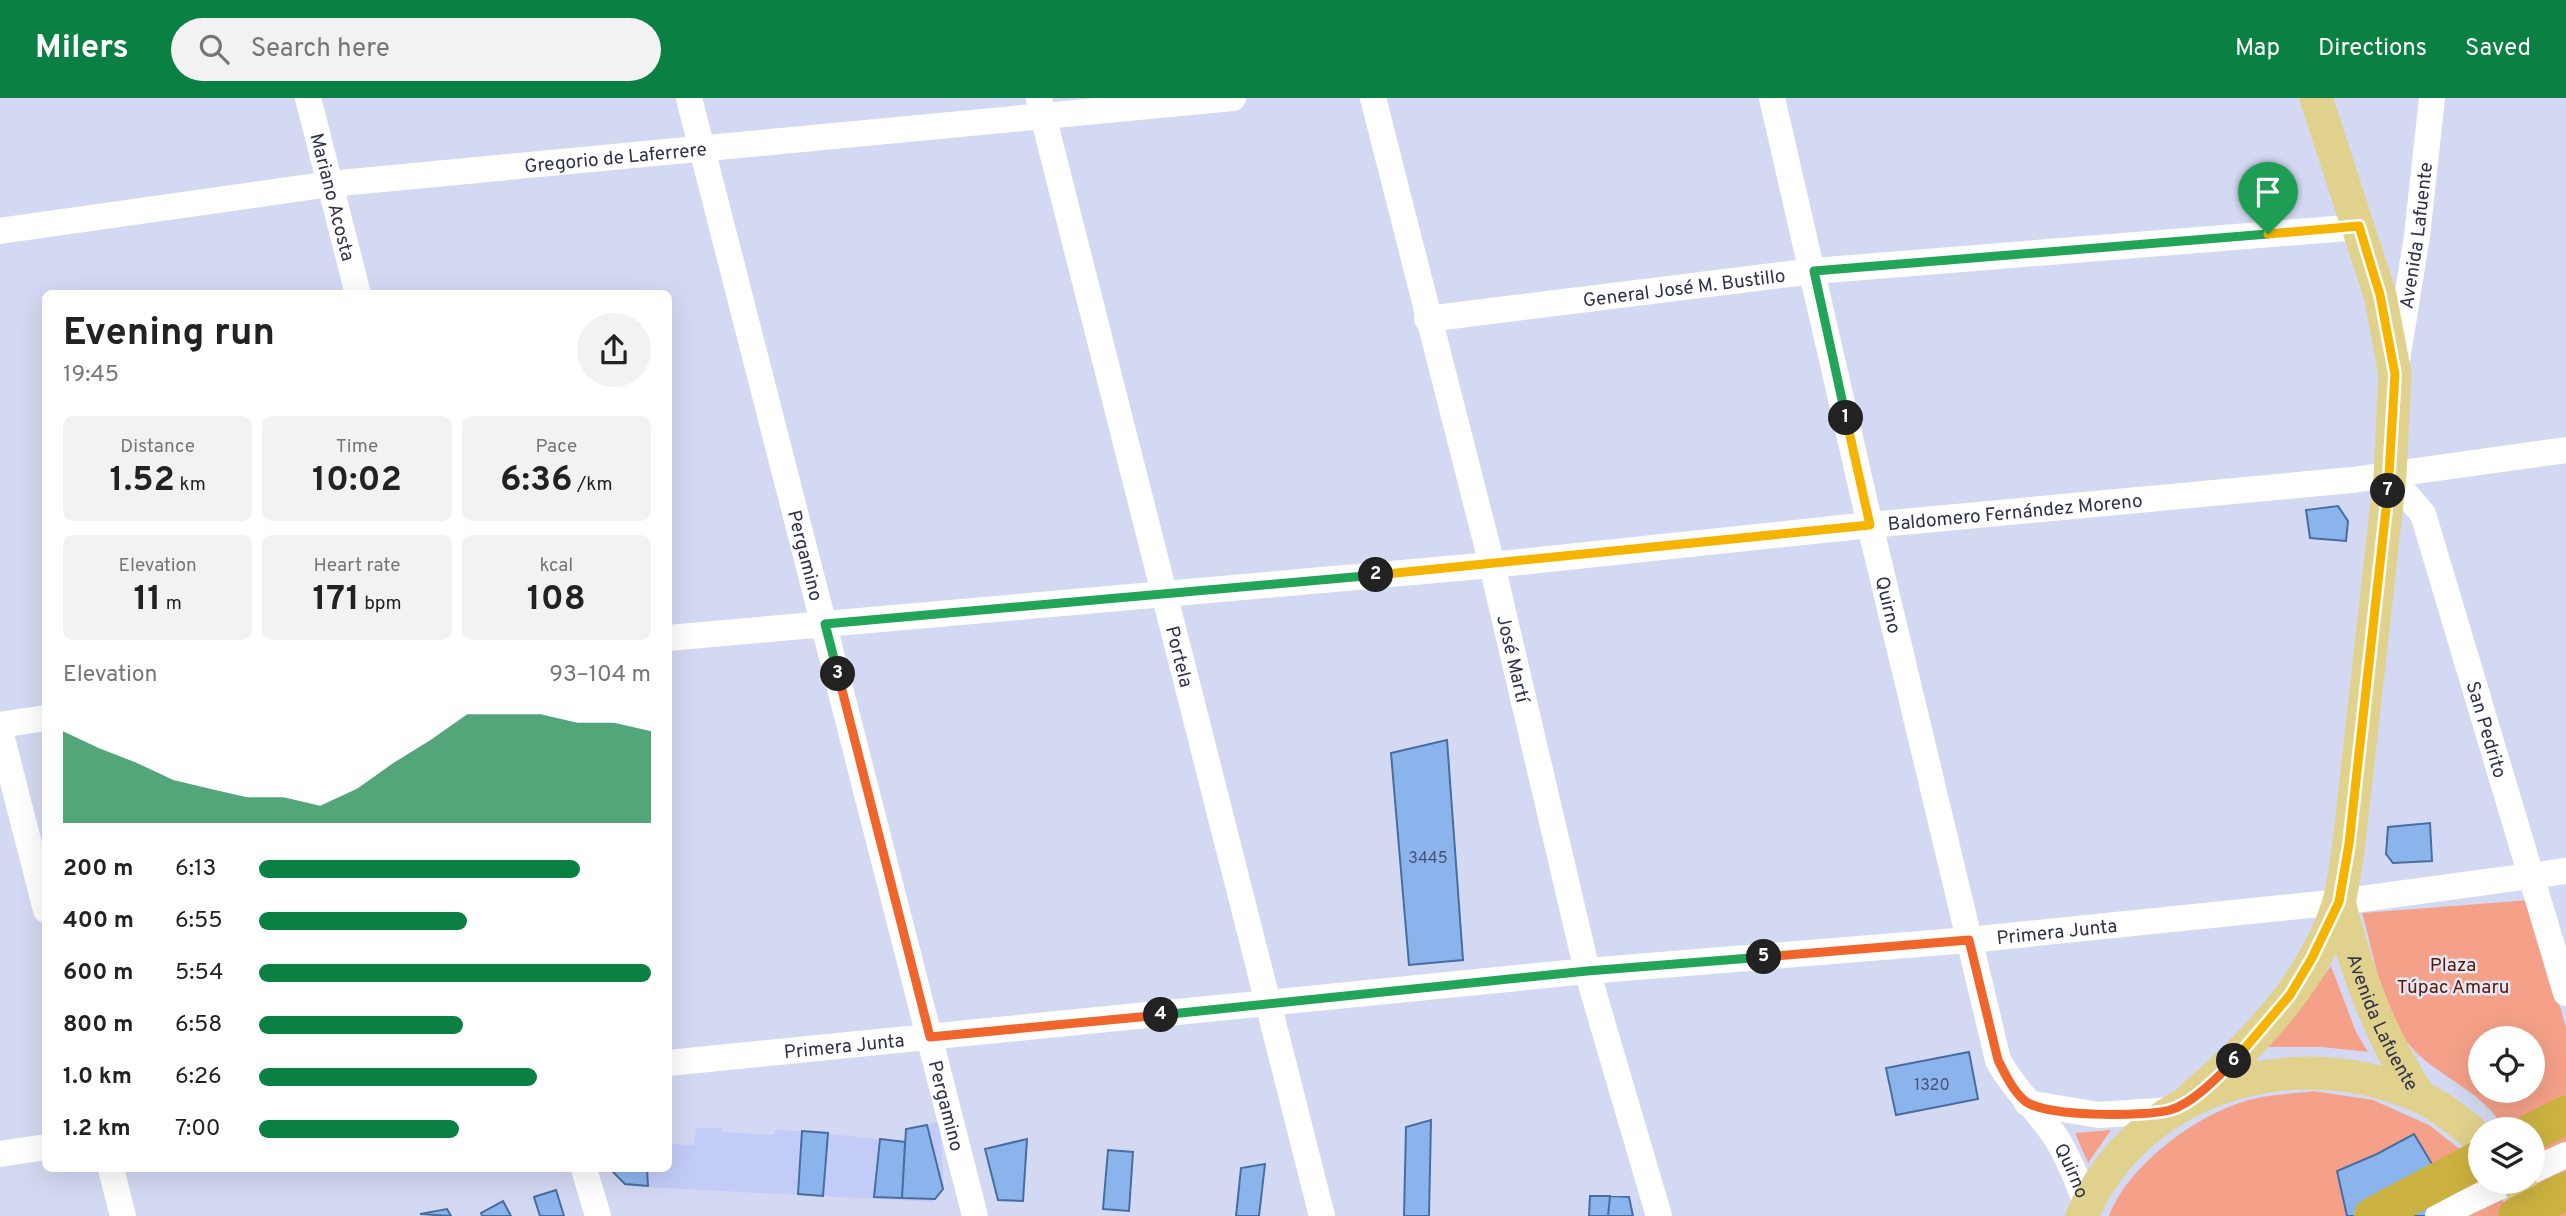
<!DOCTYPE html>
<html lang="en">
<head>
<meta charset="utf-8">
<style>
  :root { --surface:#fff; --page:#f2f2f2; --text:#222; --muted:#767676; --accent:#0b8043 }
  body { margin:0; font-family:Overpass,sans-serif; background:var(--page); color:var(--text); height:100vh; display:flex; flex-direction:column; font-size:26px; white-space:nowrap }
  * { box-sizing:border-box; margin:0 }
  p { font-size:23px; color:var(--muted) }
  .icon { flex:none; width:38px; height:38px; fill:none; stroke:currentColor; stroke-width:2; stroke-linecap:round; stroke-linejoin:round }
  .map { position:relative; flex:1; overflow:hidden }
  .details { position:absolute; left:42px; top:192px; width:630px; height:882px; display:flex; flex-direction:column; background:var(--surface); border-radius:10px; box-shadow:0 7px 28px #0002 }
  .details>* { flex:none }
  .tools { position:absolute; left:2468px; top:928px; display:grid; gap:14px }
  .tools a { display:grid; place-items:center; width:77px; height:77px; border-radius:50%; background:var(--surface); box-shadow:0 7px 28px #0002; font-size:35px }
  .pin { position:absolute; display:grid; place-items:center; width:60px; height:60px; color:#fff; margin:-72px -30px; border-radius:50% 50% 50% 0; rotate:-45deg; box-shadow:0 0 7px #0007 }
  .pin .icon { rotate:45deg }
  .km { position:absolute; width:35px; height:35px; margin:-18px; border-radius:50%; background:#222; color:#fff; font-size:19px; line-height:35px; text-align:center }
  .round { display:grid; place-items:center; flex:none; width:74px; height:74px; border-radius:37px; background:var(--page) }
  .summary { display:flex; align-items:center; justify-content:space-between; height:119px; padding:0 21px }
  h1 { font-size:38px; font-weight:700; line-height:52px }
  .stats { display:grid; grid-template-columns:repeat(3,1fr); gap:10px; height:119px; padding:7px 21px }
  .stats div { display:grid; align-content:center; border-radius:10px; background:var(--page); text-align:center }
  .stats b { font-size:35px; font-weight:700 }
  .stats small { font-size:19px; font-weight:400 }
  .stats p { font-size:19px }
  .chart { height:196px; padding:14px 21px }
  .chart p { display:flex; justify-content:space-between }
  .chart svg { width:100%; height:126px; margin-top:7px; fill:var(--accent); opacity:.7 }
  ul { padding:0 21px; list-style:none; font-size:23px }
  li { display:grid; grid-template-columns:112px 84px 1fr; align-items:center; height:52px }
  li i { height:18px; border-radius:9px; background:var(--accent) }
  header { display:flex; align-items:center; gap:42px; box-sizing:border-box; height:98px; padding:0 35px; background:var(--accent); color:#fff }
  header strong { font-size:33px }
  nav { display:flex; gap:38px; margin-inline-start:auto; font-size:24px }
  .search { width:490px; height:63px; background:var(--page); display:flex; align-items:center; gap:18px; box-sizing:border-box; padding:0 24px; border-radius:38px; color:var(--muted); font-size:26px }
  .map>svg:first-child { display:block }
  .built { fill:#c3ccf7 }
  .green { fill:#f5a189; fill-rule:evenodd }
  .building { fill:#8cb4ec; stroke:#486da0; stroke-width:2 }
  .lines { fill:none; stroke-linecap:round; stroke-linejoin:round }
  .minor { stroke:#fff; stroke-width:26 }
  .major { stroke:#e0d18c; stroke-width:33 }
  .highway { stroke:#cbb240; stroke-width:38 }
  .split-1-casing { stroke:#fff; stroke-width:14 }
  .split-2-casing { stroke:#fff; stroke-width:14 }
  .split-3-casing { stroke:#fff; stroke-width:14 }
  .split-4-casing { stroke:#fff; stroke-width:14 }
  .split-5-casing { stroke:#fff; stroke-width:14 }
  .split-6-casing { stroke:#fff; stroke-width:14 }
  .split-7-casing { stroke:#fff; stroke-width:14 }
  .split-8-casing { stroke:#fff; stroke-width:14 }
  .split-1 { stroke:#22a559; stroke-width:9 }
  .split-2 { stroke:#f5b400; stroke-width:9 }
  .split-3 { stroke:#22a559; stroke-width:9 }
  .split-4 { stroke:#f0652b; stroke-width:9 }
  .split-5 { stroke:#22a559; stroke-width:9 }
  .split-6 { stroke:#f0652b; stroke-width:9 }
  .split-7 { stroke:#f5b400; stroke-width:9 }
  .split-8 { stroke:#f5b400; stroke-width:9 }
  .labels { text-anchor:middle; stroke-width:5; stroke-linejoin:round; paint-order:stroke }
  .number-label { font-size:16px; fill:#465274 }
  .street-label { font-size:19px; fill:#2e324c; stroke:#e4e7f4 }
  .park-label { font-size:19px; fill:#5c1905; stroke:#e4e7f4 }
</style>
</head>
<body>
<header>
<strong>Milers</strong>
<div class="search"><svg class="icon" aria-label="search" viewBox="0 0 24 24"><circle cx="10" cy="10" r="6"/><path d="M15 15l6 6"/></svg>Search here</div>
<nav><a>Map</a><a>Directions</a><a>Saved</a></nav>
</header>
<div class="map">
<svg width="2566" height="1118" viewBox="0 0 2566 1118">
  <rect width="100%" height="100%" fill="#d4d9f3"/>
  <path class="built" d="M940,1024L944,1091L933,1104L626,1088L613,1071H668L669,1043L670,1046L694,1047L696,1030H722V1034L773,1037L775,1032L802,1033L905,1044L906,1031Z"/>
  <path class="green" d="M2530,802L2566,930V1118H2557L2532,1083V1031H2504C2486,997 2448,983 2420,958C2382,923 2376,862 2362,815ZM2480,940H2532V992H2480Z
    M2331,868L2356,934L2368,954L2322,949H2258L2317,887Z
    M2313,993L2373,1002L2429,1027L2475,1063L2480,1070V1083H2490L2513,1118H2463L2414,1036L2377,1056L2337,1073L2347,1118H2109C2129,1066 2199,1014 2253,1001C2272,996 2293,996 2313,993Z
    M2111,1032L2088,1065L2075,1035Z"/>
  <path class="building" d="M2338,408L2348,423L2346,443L2310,440L2306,412Z
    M1447,642L1463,862L1409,867L1391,655Z
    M2430,725L2432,763L2393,765L2386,756L2388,729Z
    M1969,954L1978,1001L1896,1017L1886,970Z
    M1431,1022L1429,1118H1404L1406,1029Z
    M927,1027L943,1091L935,1101L902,1100L906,1031Z
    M802,1033L828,1035L823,1098L798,1096Z
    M2414,1036L2463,1118H2347L2337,1073L2377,1056Z
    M880,1041L905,1044L902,1100L874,1099Z
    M1027,1041L1023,1103L998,1102L985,1051Z
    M1108,1052L1133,1054L1129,1113L1103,1111Z
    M1265,1066L1259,1118H1236L1241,1070Z
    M610,1071H647L648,1088L625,1086Z
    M556,1092L564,1118H540L534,1099Z
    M1590,1098H1610L1608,1118H1589Z
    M1610,1098L1629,1099L1633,1118H1608Z
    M503,1103L511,1118H482L481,1115Z
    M447,1111L451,1118L420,1116Z"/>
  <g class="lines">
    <g class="minor">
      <path id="s1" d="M308,0L358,196"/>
      <path id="s2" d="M689,0L975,1118"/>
      <path id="s3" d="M1373,0L1492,467L1587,873L1659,1118"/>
      <path id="s4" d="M1772,0L1870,427L1998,962C2013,991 2037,1011 2055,1038C2069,1060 2078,1083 2087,1108"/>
      <path id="s5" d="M1039,2L1322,1118"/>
      <path id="s6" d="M0,133L330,86L1233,0"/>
      <path id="s7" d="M1427,221L1814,173L2359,129"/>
      <path id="s8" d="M2397,262L2417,138L2432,0"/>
      <path id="s9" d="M2390,378L2423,416L2566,895"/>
      <path id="s10" d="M668,540L1492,467L1870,427L2352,382L2566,352"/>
      <path d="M0,627L46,620"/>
      <path d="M0,633L46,812"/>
      <path id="s11" d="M668,965L1587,873L1969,842L2339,804L2566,773"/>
      <path d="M2027,1005L2099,1017L2171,1012"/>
      <path d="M0,1056L46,1049"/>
      <path d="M111,1071L123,1118"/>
      <path d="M584,1071L598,1118"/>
      <path d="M2532,1073L2566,1057"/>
      <path d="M2438,1118L2511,1083"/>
    </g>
    <g class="major">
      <path id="s12" d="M2339,804C2358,877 2378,935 2420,999"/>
      <path d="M2191,1000C2252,948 2316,882 2339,804C2344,785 2346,764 2349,745L2390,378L2395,276L2380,197L2316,0"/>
      <path d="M2517,1083L2537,1118"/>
      <path d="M2082,1118C2138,988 2294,943 2418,998C2441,1008 2461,1025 2480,1041"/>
    </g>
    <path class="highway" d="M2532,1034L2566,1017
      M2373,1118L2480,1061
      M2517,1118L2566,1093"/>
  </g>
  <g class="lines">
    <defs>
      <path id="split-1" d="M1846,320L1814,173L2268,136"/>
      <path id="split-2" d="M1376,477L1870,427L1846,320"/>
      <path id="split-3" d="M838,576L825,526L1376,477"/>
      <path id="split-4" d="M838,576L930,939L1161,917"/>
      <path id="split-5" d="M1161,917L1587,873L1764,859"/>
      <path id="split-6" d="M1764,859L1969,842L1998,962C2005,976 2013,993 2025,1003C2045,1019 2144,1019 2170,1012C2192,1006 2218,979 2234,963"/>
      <path id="split-7" d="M2234,963L2290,897L2312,860L2339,804L2349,746L2388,393"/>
      <path id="split-8" d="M2268,136L2359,128L2380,197L2395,276L2388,393"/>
    </defs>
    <use href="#split-1" class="split-1-casing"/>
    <use href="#split-2" class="split-2-casing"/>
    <use href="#split-3" class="split-3-casing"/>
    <use href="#split-4" class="split-4-casing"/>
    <use href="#split-5" class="split-5-casing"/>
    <use href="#split-6" class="split-6-casing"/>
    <use href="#split-7" class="split-7-casing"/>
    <use href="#split-8" class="split-8-casing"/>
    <use href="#split-1" class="split-1"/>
    <use href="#split-2" class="split-2"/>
    <use href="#split-3" class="split-3"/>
    <use href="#split-4" class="split-4"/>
    <use href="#split-5" class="split-5"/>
    <use href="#split-6" class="split-6"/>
    <use href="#split-7" class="split-7"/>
    <use href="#split-8" class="split-8"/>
  </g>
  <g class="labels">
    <g class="number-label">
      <text x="1428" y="765">3445</text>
      <text x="1932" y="992">1320</text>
    </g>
    <g class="street-label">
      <text dy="7" stroke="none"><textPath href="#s6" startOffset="620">Gregorio de Laferrere</textPath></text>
      <text dy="7" stroke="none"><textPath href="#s1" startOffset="102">Mariano Acosta</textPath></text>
      <text dy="7" stroke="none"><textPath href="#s8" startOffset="126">Avenida Lafuente</textPath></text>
      <text dy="7" stroke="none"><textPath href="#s7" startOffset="259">General José M. Bustillo</textPath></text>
      <text dy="7" stroke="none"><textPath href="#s10" startOffset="1353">Baldomero Fernández Moreno</textPath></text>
      <text dy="7" stroke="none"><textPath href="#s2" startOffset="472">Pergamino</textPath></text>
      <text dy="7" stroke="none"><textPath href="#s4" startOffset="520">Quirno</textPath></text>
      <text dy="7" stroke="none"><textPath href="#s5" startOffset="574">Portela</textPath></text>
      <text dy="7" stroke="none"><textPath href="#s3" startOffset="578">José Martí</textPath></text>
      <text dy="7" stroke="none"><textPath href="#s9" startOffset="275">San Pedrito</textPath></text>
      <text dy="7" stroke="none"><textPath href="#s11" startOffset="1395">Primera Junta</textPath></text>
      <text dy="7" stroke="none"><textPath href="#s12" startOffset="128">Avenida Lafuente</textPath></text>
      <text dy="7" stroke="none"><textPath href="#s11" startOffset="177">Primera Junta</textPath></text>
      <text dy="7" stroke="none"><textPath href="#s2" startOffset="1040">Pergamino</textPath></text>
      <text dy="7" stroke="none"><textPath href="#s4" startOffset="1122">Quirno</textPath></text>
    </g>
    <g class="park-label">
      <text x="2453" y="873">Plaza<tspan x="2453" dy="22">Túpac Amaru</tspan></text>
    </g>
  </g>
</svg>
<div class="tools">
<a><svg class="icon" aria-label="locate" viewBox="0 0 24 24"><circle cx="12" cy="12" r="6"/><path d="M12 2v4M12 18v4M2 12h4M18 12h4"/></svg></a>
<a><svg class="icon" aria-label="layers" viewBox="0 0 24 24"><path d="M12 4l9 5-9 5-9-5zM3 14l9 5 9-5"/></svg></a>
</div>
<div class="pin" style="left:2268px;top:136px;background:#1e9e55"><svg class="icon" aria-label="arrive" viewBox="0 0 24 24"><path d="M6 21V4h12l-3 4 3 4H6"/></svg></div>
<b class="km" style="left:1846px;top:320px">1</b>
<b class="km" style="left:1376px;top:477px">2</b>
<b class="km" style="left:838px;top:576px">3</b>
<b class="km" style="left:1161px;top:917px">4</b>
<b class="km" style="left:1764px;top:859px">5</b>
<b class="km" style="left:2234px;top:963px">6</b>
<b class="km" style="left:2388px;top:393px">7</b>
<section class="details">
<div class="summary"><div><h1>Evening run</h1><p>19:45</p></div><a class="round"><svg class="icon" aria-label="share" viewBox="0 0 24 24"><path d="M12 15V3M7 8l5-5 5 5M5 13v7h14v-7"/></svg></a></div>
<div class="stats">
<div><p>Distance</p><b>1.52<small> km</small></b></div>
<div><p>Time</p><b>10:02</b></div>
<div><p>Pace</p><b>6:36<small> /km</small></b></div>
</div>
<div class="stats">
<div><p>Elevation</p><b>11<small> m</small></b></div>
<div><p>Heart rate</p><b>171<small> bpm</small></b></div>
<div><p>kcal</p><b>108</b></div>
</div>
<div class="chart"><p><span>Elevation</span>93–104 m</p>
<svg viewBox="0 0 160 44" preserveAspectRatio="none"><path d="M0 44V12L10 18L20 23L30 29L40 32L50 35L60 35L70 38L80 32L90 23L100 15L110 6L120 6L130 6L140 9L150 9L160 12V44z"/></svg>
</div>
<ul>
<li><b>200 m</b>6:13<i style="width:82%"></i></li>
<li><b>400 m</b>6:55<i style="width:53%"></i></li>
<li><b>600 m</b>5:54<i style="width:100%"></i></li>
<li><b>800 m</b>6:58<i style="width:52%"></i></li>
<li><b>1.0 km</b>6:26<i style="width:71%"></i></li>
<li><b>1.2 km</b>7:00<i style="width:51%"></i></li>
</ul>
</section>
</div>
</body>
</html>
